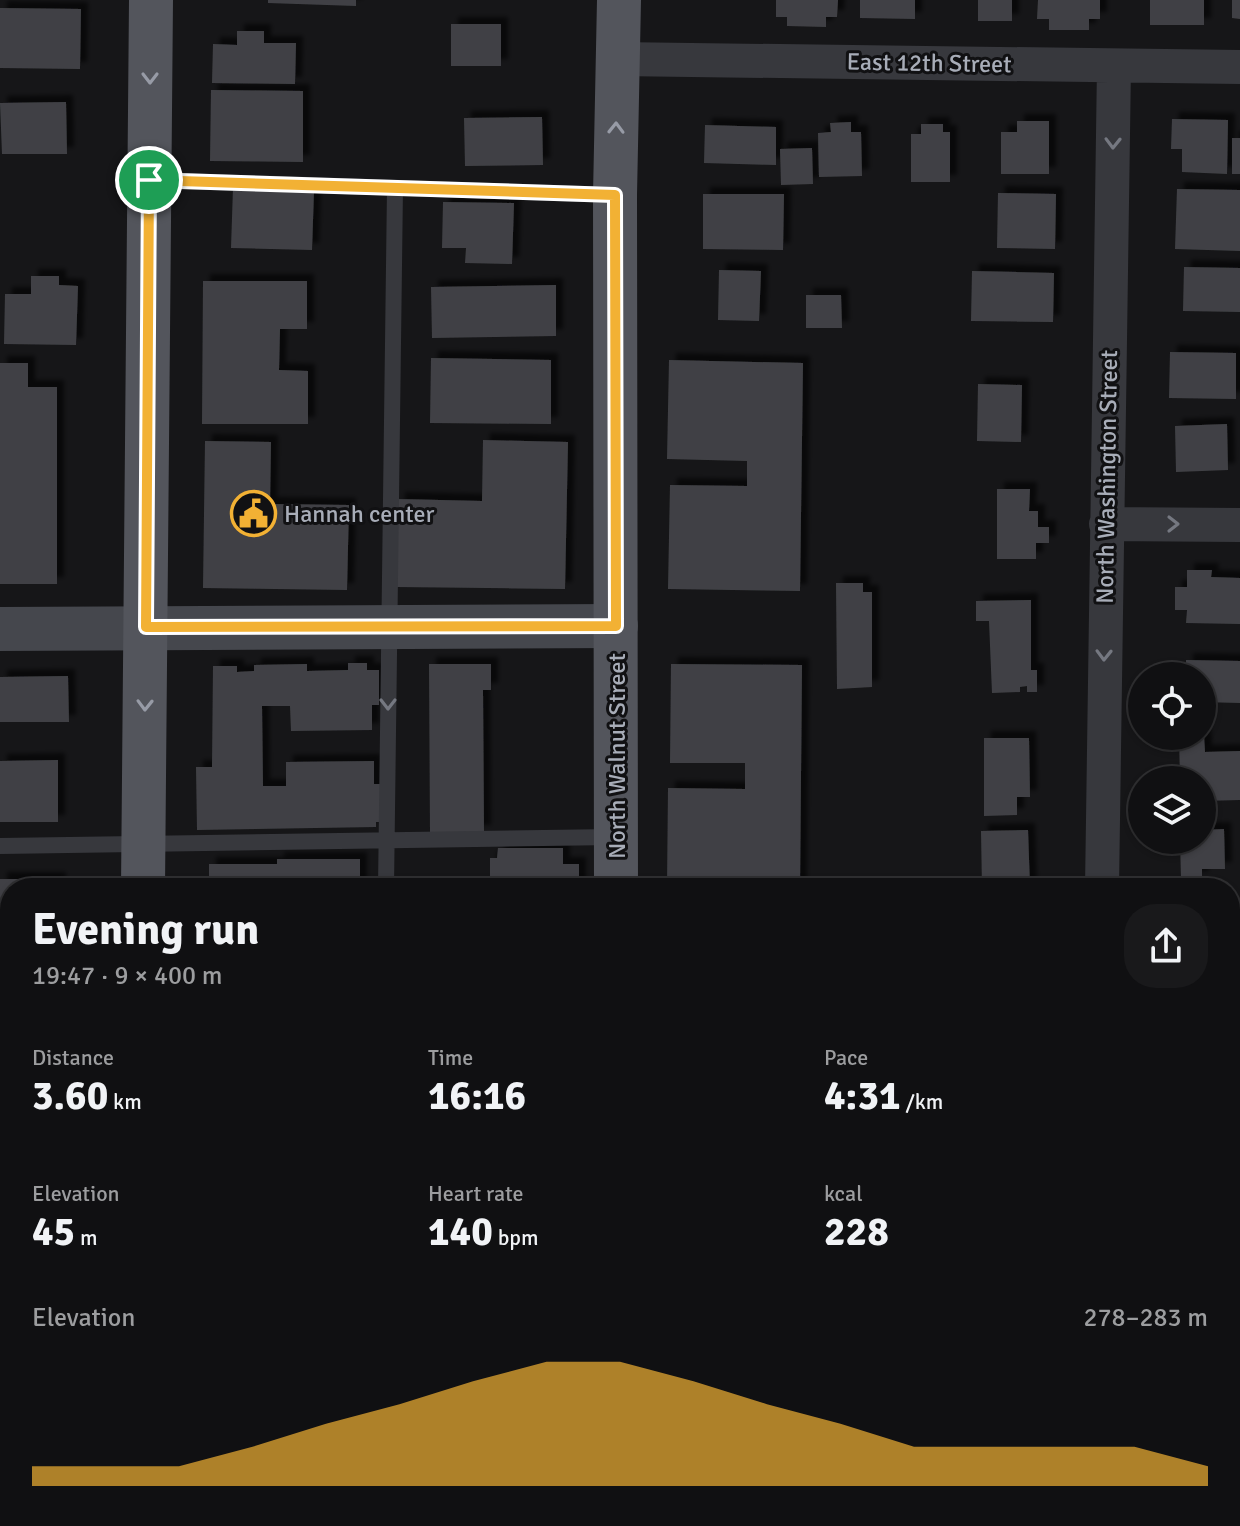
<!DOCTYPE html>
<html lang="en">
<head>
<meta charset="utf-8">
<style>
  :root { --surface:#101012; --page:#19191b; --text:#f1f3f6; --muted:#9c9d9f; --line:#303032; --accent:#f2b134 }
  body { margin:0; font-family:Signika,sans-serif; background:var(--page); color:var(--text); height:100vh; display:flex; flex-direction:column; font-size:30px; white-space:nowrap }
  * { box-sizing:border-box; margin:0 }
  p { font-size:26px; color:var(--muted) }
  .icon { flex:none; width:44px; height:44px; fill:none; stroke:currentColor; stroke-width:2; stroke-linecap:round; stroke-linejoin:round }
  .map { position:relative; flex:1; overflow:hidden }
  .side { position:absolute; left:0px; top:878px; width:1240px; height:648px; display:flex; flex-direction:column; background:var(--surface); border-radius:32px 32px 0 0; box-shadow:0 2px 6px #0004,0 0 0 2px var(--line) }
  .side>* { flex:none }
  .tools { position:absolute; left:1128px; top:662px; display:grid; gap:16px }
  .tools a { display:grid; place-items:center; width:88px; height:88px; border-radius:50%; background:var(--surface); box-shadow:0 2px 6px #0004,0 0 0 2px var(--line); font-size:40px }
  .pin { position:absolute; display:grid; place-items:center; width:68px; height:68px; color:#fff; margin:-34px; border:4px solid #fff; border-radius:50%; box-shadow:0 2px 8px #0007 }
  .round { display:grid; place-items:center; flex:none; width:84px; height:84px; border-radius:32px; background:var(--page) }
  .head { display:flex; align-items:center; justify-content:space-between; height:136px; padding:0 32px }
  h1 { font-size:44px; font-weight:700; line-height:60px }
  .figures { display:grid; grid-template-columns:repeat(3,1fr); gap:12px; height:136px; padding:8px 32px }
  .figures div { display:grid; align-content:center }
  .figures b { font-size:40px; font-weight:700 }
  .figures small { font-size:22px; font-weight:400 }
  .figures p { font-size:22px }
  .chart { height:224px; padding:16px 32px }
  .chart p { display:flex; justify-content:space-between }
  .chart svg { width:100%; height:144px; margin-top:8px; fill:var(--accent); opacity:.7 }
  .map>svg:first-child { display:block }
  .building { fill:#404145; filter:url(#shadow) }
  .lines { fill:none; stroke-linecap:round; stroke-linejoin:round }
  .lane { stroke:#37383d; stroke-width:16 }
  .street { stroke:#37383d; stroke-width:34 }
  .secondary { stroke:#45474d; stroke-width:44 }
  .primary { stroke:#53555c; stroke-width:44 }
  .oneway { stroke:#979ba6 }
  .oneway2 { stroke:#757881 }
  .route-casing { stroke:#fff; stroke-width:16 }
  .route { stroke:#f2b134; stroke-width:10 }
  .labels { text-anchor:middle; stroke-width:6; stroke-linejoin:round; paint-order:stroke }
  .street-label { font-size:24px; fill:#a8adb8; stroke:#111113 }
  .poi-label { font-size:24px; fill:#a8adb8; stroke:#111113; text-anchor:start }
</style>
</head>
<body>
<div class="map">
<svg width="1240" height="1526" viewBox="0 0 1240 1526">
  <defs>
    <filter id="shadow"><feDropShadow dx="7" dy="-7" stdDeviation="2" flood-color="#0009"/></filter>
  </defs>
  <rect width="100%" height="100%" fill="#161618"/>
  <path class="building" d="M268,0H356V6L268,3Z
    M776,0H838L837,17H826V27L787,26V17H776Z
    M860,0H915V19L860,18Z
    M978,0H1012V21H978Z
    M1038,0H1100V19H1089V30H1049V19H1037Z
    M1150,0H1204V25H1150Z
    M1232,0H1240V19L1232,18Z
    M0,8L81,9L80,69L0,68Z
    M451,24H501V66H451Z
    M237,31H264V43H296L295,84L212,83L213,44L237,45Z
    M211,90L303,91V162L210,161Z
    M66,102L67,154H2L0,103Z
    M542,117L543,165L465,166L464,118Z
    M1172,119L1228,120L1227,174L1182,172V149H1171Z
    M1017,121H1049V174H1001V132H1017Z
    M851,122V132H861L862,176L819,177L818,133L831,132L830,123Z
    M921,124H943V132H950V182H911V134H921Z
    M705,125L776,127V165L704,163Z
    M1232,138H1240V174H1232Z
    M812,148L813,184L781,185L780,149Z
    M233,188L314,190L312,250L231,248Z
    M1177,189L1240,190V251L1175,249Z
    M998,193L1056,194L1055,249L997,248Z
    M703,194H784L783,250L703,249Z
    M443,202L514,203L512,264L465,263L466,248H442Z
    M1184,267L1240,268V312L1183,311Z
    M719,270L761,271L759,321L718,320Z
    M972,271L1054,273L1053,322L971,321Z
    M31,276H59V285L78,286L76,345L4,344L5,294H31Z
    M203,281H307V329H280L279,370L308,371V424H202Z
    M556,285V336L432,338L431,287Z
    M806,295H841L842,328H806Z
    M1170,352L1236,353V399L1169,398Z
    M431,358L551,360V424L430,423Z
    M669,360L803,363L800,591L668,589L670,485L747,486V461L667,459Z
    M0,363H28V387H57V584H0Z
    M978,384L1022,385L1021,442L977,441Z
    M1227,424L1228,470L1176,472L1175,426Z
    M483,440L568,442L565,589L396,587L398,499L482,501Z
    M205,441L271,442L270,504L349,505L347,590L203,588Z
    M997,489H1030L1029,511H1038V527H1049V543H1036V559H997Z
    M1187,570H1212L1211,577L1240,578V624L1186,623L1187,610H1175V587H1187Z
    M836,583H863V592H872V687L837,689Z
    M1031,600V670H1037V692H1027V686L1020,687V692L992,693L989,621H976V601Z
    M1186,660L1240,661V703L1202,702V676H1186Z
    M348,663H367V670H379V705H372V730L291,731L290,706H262L263,786H286V762L374,761V784H381V822H376V827L197,830L196,767H212L213,666H237V672L254,671V665L307,664V671L348,670Z
    M429,664H491V690H483L484,832H430Z
    M671,664L802,665L800,888L667,887L668,788L745,789V763H670Z
    M68,676L69,722H0V677Z
    M1179,736H1204L1205,752L1240,751V800L1202,801V780H1180Z
    M984,738H1029L1030,797H1017V815L984,816Z
    M58,760V822H0V761Z
    M1224,829L1225,869H1202V878L1181,879L1180,840H1202V830Z
    M1028,830L1030,888H982L981,831Z
    M498,848H563V864H579V888H490V858H497Z
    M277,859H360V888H209V864H277Z
    M0,879H59V888H10V934H0Z
    M0,952H10V1002H0Z
    M0,1037H10V1387H0Z
    M1230,1347H1237V1376H1230Z
    M10,1453V1516H52V1520H27V1526H0V1454Z
    M1230,1481H1237L1236,1526H1170L1171,1516H1230Z
    M186,1516H313V1526H186Z
    M470,1516H559V1522L470,1521Z
    M690,1516H781V1523L690,1524Z
    M881,1516H940V1526H881Z"/>
  <g class="lines">
    <path class="lane" d="M151,180L615,195
      M0,846L614,837
      M386,888L395,188
      M0,1032H10
      M1230,1213H1240
      M325,1526V1516
      M381,1526V1516
      M871,1526L872,1516"/>
    <path class="street" d="M618,59L1240,67
      M1106,524L1240,525
      M1102,888L1114,66
      M1230,1000H1240
      M0,1427L10,1426
      M1106,1516V1526"/>
    <path class="secondary" d="M0,629L616,626
      M1230,1437H1240"/>
    <path class="primary" d="M143,888L151,0
      M616,888L615,195L619,0
      M615,1516V1526
      M137,1526V1516"/>
  </g>
  <defs><path id="oneway-chevron" d="M-2-3.5L2.5 0L-2 3.5" fill="none" stroke-width="1.6" stroke-linecap="round" stroke-linejoin="round" transform="scale(2)"/></defs>
  <g class="oneway">
    <use href="#oneway-chevron" transform="translate(150 78) rotate(90)"/>
    <use href="#oneway-chevron" transform="translate(616 128) rotate(-89)"/>
    <use href="#oneway-chevron" transform="translate(145 705) rotate(91)"/>
  </g>
  <g class="oneway2">
    <use href="#oneway-chevron" transform="translate(1113 143) rotate(91)"/>
    <use href="#oneway-chevron" transform="translate(1173 524)"/>
    <use href="#oneway-chevron" transform="translate(1104 655) rotate(91)"/>
    <use href="#oneway-chevron" transform="translate(388 704) rotate(90)"/>
  </g>
  <g class="lines">
    <defs>
      <path id="route" d="M149,180L615,195L616,626L146,627Z"/>
    </defs>
    <use href="#route" class="route-casing"/>
    <use href="#route" class="route"/>
  </g>
  <defs>
    <symbol id="civic-ring" viewBox="-11 -11 22 22"><circle r="9.5" fill="#111113" stroke="#f2b134" stroke-width="1.5"/><path d="M-.6-6.5H3V-4.5H.6V-3L4-1V1h2V6H-6V1h2V-1L-.6-3ZM-1.2 2.5V6h2.4V2.5Z" fill="#f2b134"/></symbol>
  </defs>
  <g fill-rule="evenodd">
    <use href="#civic-ring" x="228" y="488" width="51" height="51"/>
  </g>
  <g class="labels">
    <g class="street-label">
      <text transform="translate(929 63) rotate(1)" y="8">East 12th Street</text>
      <text transform="translate(1107 477) rotate(-89)" y="8">North Washington Street</text>
      <text transform="translate(617 756) rotate(-90)" y="8">North Walnut Street</text>
    </g>
    <g class="poi-label">
      <text x="284" y="522">Hannah center</text>
    </g>
  </g>
</svg>
<div class="tools">
<a><svg class="icon" aria-label="locate" viewBox="0 0 24 24"><circle cx="12" cy="12" r="6"/><path d="M12 2v4M12 18v4M2 12h4M18 12h4"/></svg></a>
<a><svg class="icon" aria-label="layers" viewBox="0 0 24 24"><path d="M12 4l9 5-9 5-9-5zM3 14l9 5 9-5"/></svg></a>
</div>
<div class="pin" style="left:149px;top:180px;background:#1e9e55"><svg class="icon" aria-label="arrive" viewBox="0 0 24 24"><path d="M6 21V4h12l-3 4 3 4H6"/></svg></div>
<section class="side">
<div class="head"><div><h1>Evening run</h1><p>19:47 · 9 × 400 m</p></div><a class="round"><svg class="icon" aria-label="share" viewBox="0 0 24 24"><path d="M12 15V3M7 8l5-5 5 5M5 13v7h14v-7"/></svg></a></div>
<div class="figures">
<div><p>Distance</p><b>3.60<small> km</small></b></div>
<div><p>Time</p><b>16:16</b></div>
<div><p>Pace</p><b>4:31<small> /km</small></b></div>
</div>
<div class="figures">
<div><p>Elevation</p><b>45<small> m</small></b></div>
<div><p>Heart rate</p><b>140<small> bpm</small></b></div>
<div><p>kcal</p><b>228</b></div>
</div>
<div class="chart"><p><span>Elevation</span>278–283 m</p>
<svg viewBox="0 0 160 44" preserveAspectRatio="none"><path d="M0 44V38L10 38L20 38L30 32L40 25L50 19L60 12L70 6L80 6L90 12L100 19L110 25L120 32L130 32L140 32L150 32L160 38V44z"/></svg>
</div>
</section>
</div>
</body>
</html>
